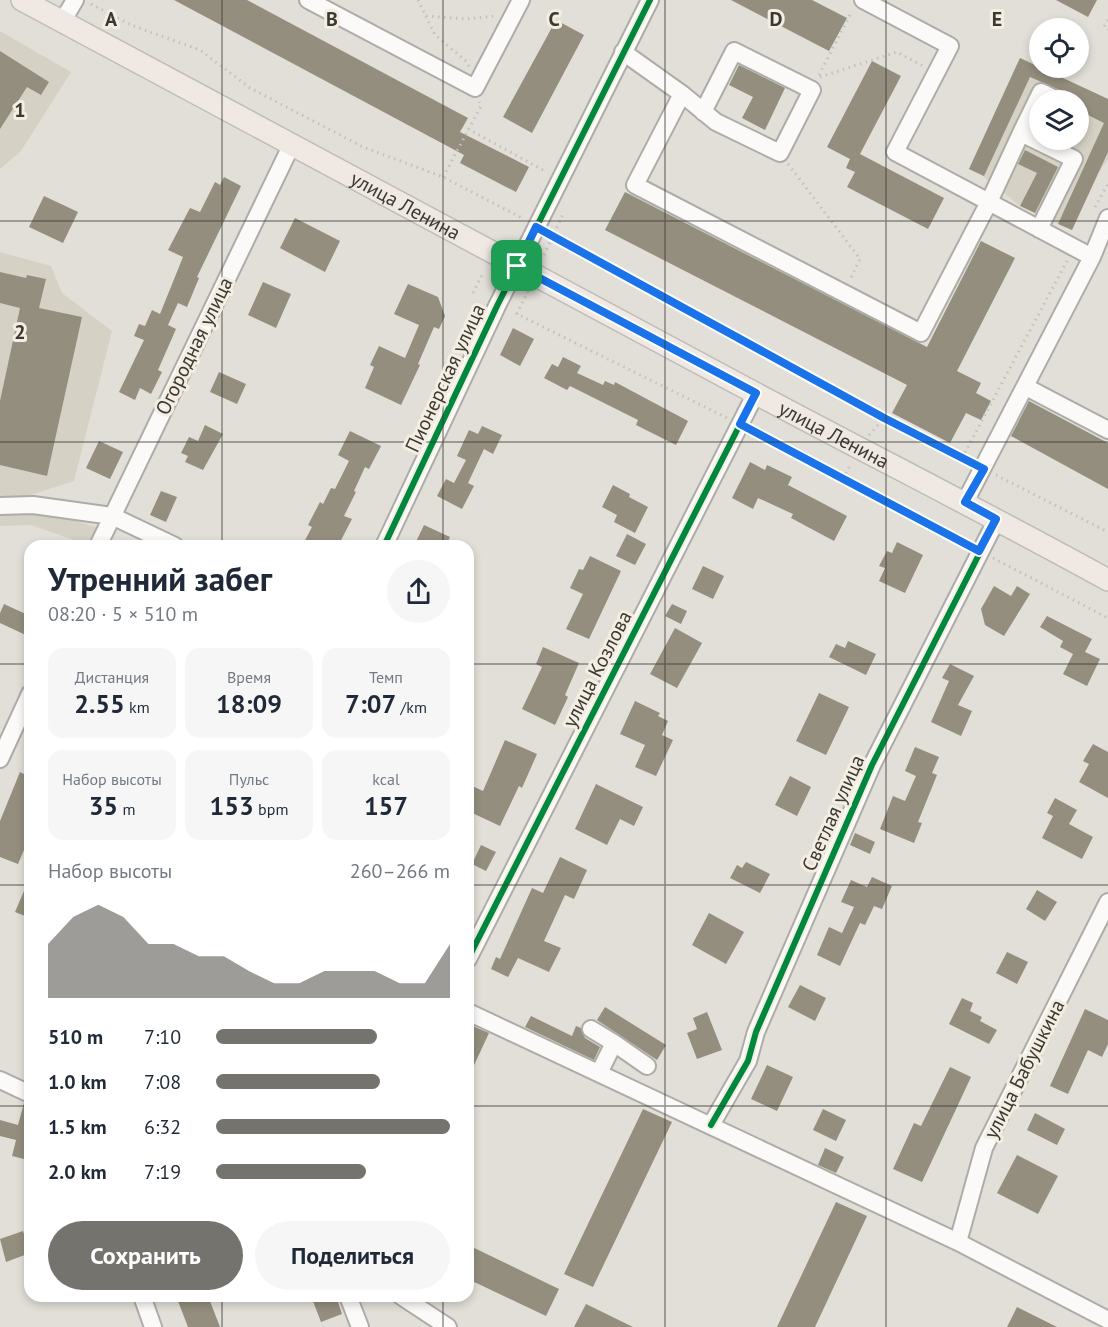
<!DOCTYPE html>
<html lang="ru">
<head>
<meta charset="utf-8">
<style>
  :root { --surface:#fff; --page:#f6f6f7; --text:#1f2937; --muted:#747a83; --accent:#75736d }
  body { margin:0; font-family:"PT Sans",sans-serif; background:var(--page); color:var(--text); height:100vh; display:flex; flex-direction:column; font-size:22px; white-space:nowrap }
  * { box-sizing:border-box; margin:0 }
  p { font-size:20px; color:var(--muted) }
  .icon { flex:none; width:33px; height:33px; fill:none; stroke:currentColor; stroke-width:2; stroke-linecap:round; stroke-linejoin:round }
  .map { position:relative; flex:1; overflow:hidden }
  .drawer { position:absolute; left:24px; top:540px; width:450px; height:762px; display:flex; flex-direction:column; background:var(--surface); border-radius:18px; box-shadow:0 3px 9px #0003 }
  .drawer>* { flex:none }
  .fabs { position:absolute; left:1029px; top:18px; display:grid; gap:12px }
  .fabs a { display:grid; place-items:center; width:60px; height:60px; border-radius:50%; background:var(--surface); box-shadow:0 3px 9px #0003; font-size:30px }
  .pin { position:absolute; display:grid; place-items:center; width:51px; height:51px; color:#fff; margin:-26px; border-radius:12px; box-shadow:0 3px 9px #0006 }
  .round { display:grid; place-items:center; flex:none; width:63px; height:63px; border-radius:32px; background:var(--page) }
  .head { display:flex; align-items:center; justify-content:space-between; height:102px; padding:0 24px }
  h1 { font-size:33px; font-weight:700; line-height:45px }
  .stats { display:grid; grid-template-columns:repeat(3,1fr); gap:9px; height:102px; padding:6px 24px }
  .stats div { display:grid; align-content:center; border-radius:15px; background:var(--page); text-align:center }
  .stats b { font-size:26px; font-weight:700 }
  .stats small { font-size:16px; font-weight:400 }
  .stats p { font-size:16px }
  .chart { height:168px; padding:12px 24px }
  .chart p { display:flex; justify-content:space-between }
  .chart svg { width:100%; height:108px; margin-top:6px; fill:var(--accent); opacity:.7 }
  .button { display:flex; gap:12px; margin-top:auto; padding:12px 24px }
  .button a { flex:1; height:69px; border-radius:36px; background:var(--accent); color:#fff; font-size:24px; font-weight:700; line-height:69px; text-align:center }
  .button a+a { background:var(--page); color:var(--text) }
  ul { padding:0 24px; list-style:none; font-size:20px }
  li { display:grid; grid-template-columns:96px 72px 1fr; align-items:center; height:45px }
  li i { height:15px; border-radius:8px; background:var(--accent) }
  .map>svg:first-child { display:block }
  .built { fill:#d6d1c5; fill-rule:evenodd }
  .building { fill:#948e7e }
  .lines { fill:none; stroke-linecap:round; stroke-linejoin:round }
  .minor-casing { stroke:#aeaca7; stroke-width:20 }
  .major-casing { stroke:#bfbdb9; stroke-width:24 }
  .path { stroke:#c3c1bf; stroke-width:3; stroke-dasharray:1.5 4.5; stroke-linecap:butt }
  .minor { stroke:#fbfaf9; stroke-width:16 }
  .major { stroke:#efe8e3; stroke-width:21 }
  .cycleway-casing { stroke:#f3ede2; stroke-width:10 }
  .cycleway { stroke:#00873e; stroke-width:6 }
  .route-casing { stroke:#fff; stroke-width:12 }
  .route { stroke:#1a73e8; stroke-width:8 }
  .grid { fill:none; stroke:#3b3934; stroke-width:1.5; stroke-opacity:0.55 }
  .labels { text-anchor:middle; stroke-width:6; stroke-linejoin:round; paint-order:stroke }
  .street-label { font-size:20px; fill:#3b3934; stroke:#f3ede2 }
  .grid-label { font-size:20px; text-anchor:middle; font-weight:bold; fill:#3b3934; stroke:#f3ede2; stroke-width:6; stroke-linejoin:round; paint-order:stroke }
</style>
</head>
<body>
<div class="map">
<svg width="1108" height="1327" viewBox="0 0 1108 1327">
  <rect width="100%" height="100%" fill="#e2dfd8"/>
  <path class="built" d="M0,31L71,72L21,151L0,169Z
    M1020,58L1108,99V159L1098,174L1072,230L1020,206L984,177L969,169ZM1040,100H1078V140H1040Z
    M0,252L51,266L62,293L112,331L74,481L9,502H0Z
    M34,508L99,528L91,546L31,525L0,526V510Z"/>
  <path class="building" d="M174,0H247L468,118L460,132L529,167L516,192L460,163L464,155Z
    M731,0H812L847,18L829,51Z
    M1056,0H1097L1088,17Z
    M556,20L584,35L532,133L503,117Z
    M0,51L49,82L41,95L27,87L0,129Z
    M1020,58L1108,99V152L1072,230L1058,224L1104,123L1078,110V100H1067L1066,95L1062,91L1030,77L984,176L969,169Z
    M872,61L901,76L860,154L944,198L928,229L847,187L855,172L846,168L850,159L827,147Z
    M739,65L785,88L765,130L742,118L753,97L729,85Z
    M1025,150L1058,167L1035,213L1020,206L1037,173L1018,164Z
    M224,177L241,186L197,277L199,278L187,307L178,303L168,325L176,329L158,370L162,372L151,394L140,388L135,400L119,392L144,340L134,336L139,324L145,326L152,310L160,314L183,257L168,250L190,208L200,212L215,182L220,185Z
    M625,192L927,347L981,241L1015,258L957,371L981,383L976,393L991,401L981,420L966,413L950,443L892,413L907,385L605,230Z
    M44,196L78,212L63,243L29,227Z
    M295,218L340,241L325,272L280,248Z
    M0,272L26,278L27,275L46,279L39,308L82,317L47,476L0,465V401L20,308L0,303Z
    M263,282L291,294L276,328L248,315Z
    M408,284L438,297L445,316L439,329L434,327L418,364L420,365L401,405L365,388L374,367L370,365L379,346L405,358L419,325L394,314Z
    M513,328L534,339L520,366L500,355Z
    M563,357L581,366L577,373L603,385L605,381L614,385L615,382L688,421L676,445L636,425L638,420L570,386L567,390L544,378L552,364L558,367Z
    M219,372L246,384L237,404L210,392Z
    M1029,401L1108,443V489L1011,436Z
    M205,425L223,434L203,470L185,462L188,456L181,453L189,437L198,441Z
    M482,426L502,435L493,454L484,449L468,483L474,486L462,509L437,496L446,479L454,483L466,460L457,456L469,430L478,434Z
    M350,431L381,446L369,469L365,467L354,491L356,492L344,516L352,519L338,546H302L312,527L308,525L320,502L323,504L331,488L335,489L349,461L338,455Z
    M99,441L123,452L110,479L86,468Z
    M750,462L765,470L767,465L792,477L788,485L847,516L834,541L791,518L793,514L758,498L753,509L732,498Z
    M613,485L630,494L629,497L648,507L635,533L614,522L617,515L602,507Z
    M161,491L177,497L166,522L150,515Z
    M424,525L450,537L446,546H414Z
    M627,534L646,544L635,565L616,556Z
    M897,542L923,555L905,593L879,581L885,568L879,566L887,551L892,553Z
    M590,556L621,571L589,639L566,629L583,594L570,588L579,569L583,570Z
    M703,566L724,576L713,599L692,589Z
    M994,586L1011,596L1017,586L1030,594L1004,636L985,625L981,609Z
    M4,604L30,616V637L0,623V613Z
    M672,604L687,611L681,624L665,616Z
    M1047,616L1092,639L1085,652L1100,659L1087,686L1063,674L1073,654L1060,647L1063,641L1040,627Z
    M675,628L702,643L677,688L650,674Z
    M848,641L876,654L866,675L829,657L836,644L845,648Z
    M543,647L579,663L565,695L568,697L555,725L522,709L542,667L536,664Z
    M950,664L974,676L958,705L972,711L961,736L931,722L949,681L942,678Z
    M819,693L849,707L826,755L796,741Z
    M635,701L660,713L658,716L668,721L662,735L673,740L656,776L635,767L645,745L620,734Z
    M505,740L537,754L522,788L519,786L500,826L468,811V784L483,791Z
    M1093,744L1108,752V798L1079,782L1089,764L1083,761Z
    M915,747L939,757L932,773L937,775L918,822L922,823L914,843L880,829L893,796L905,801L916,776L905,771Z
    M20,772L30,777V836L18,864L0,857V821Z
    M790,776L811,787L797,816L775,805Z
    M596,784L643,807L634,826L620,819L607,845L575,829Z
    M1055,798L1077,810L1069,824L1093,837L1082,859L1042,838L1053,816L1047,813Z
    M855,833L875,842L870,854L850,845Z
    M481,845L496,852L486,871L472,864Z
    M560,857L587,870L574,899L565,895L544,941L561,948L549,972L518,958L508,977L491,969L496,957L500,959L532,888L543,893Z
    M746,862L770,874L760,893L730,878L737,865L742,868Z
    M30,877V918L15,912Z
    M872,877L892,886L882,909L874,906L865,925L860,923L840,966L817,955L829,927L842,933L854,907L841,902L851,880L867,887Z
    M1037,890L1057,902L1045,921L1026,909Z
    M709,913L744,932L726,964L692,945Z
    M1007,952L1028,962L1017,984L996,973Z
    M800,985L826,998L815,1021L788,1007Z
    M962,998L973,1003L970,1011L982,1017L980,1021L997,1030L989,1044L949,1024Z
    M605,1007L666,1045L657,1060L597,1020Z
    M1085,1009L1108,1020V1044L1102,1057L1088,1050L1068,1094L1050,1086Z
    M707,1012L722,1050L697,1059L687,1033L697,1029L693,1018Z
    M531,1016L572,1036L576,1026L581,1028L585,1038L600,1047L594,1060L525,1027Z
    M468,1024L489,1033L468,1078Z
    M767,1065L793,1077L777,1111L751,1099Z
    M950,1067L971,1077L922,1182L893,1169L914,1123L921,1126Z
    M24,1103L30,1104V1153L28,1160L12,1156L16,1140L0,1136V1120L18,1125Z
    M643,1109L672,1122L593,1287L564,1274Z
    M823,1109L846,1120L836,1141L813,1130Z
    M1035,1113L1065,1129L1057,1145L1027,1130Z
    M825,1148L844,1157L836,1173L818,1165Z
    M1017,1155L1058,1176L1038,1214L997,1193Z
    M836,1202L867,1216L815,1327H777Z
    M23,1231L30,1253L6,1262L0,1239Z
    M468,1245L559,1289L546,1316L468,1279Z
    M176,1296H208L220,1327H188Z
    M311,1296H336L342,1314L321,1322Z
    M586,1304L633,1327H574Z
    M1017,1307L1057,1327H1007Z"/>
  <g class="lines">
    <defs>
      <path id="minor" d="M308,0L475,88L521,0
        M863,0L950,46L895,152L1092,257
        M62,22L75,0
        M623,52L682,94L635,185L921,333L989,202L1021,133
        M682,94L716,122L780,153L812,90L734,51L703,112
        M1039,229L1074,159L1021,133L1041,92L1057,100
        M1026,387L1108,430
        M965,502L1092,257L1108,218
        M0,506L33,505L112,516L175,546
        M98,546L291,146
        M384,546L497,306L650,0
        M0,759L30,694
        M468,959L756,393
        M468,1012L958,1242L1108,1320
        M591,1029L614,1043L599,1073
        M614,1043L647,1066
        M0,1080L30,1094
        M711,1125L748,1061L756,1032L872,765L997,519
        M958,1242L984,1148L1108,902
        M142,1296L153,1327
        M348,1296L360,1327
        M401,1296L448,1327"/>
      <g id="major">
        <path id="s1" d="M22,0C266,130 509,262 753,392C871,455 990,515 1108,580"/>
      </g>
    </defs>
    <use href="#minor" class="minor-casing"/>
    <use href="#major" class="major-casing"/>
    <path class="path" d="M418,0L435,35L467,62L469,67
      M91,4L131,25L200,50L250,88L363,147L443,177L524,219
      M426,16L465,19L496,16
      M1108,20L1104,27L1108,29
      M819,75L852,11
      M820,77L897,52L923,66
      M468,129L545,171
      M788,164L860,259L851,278
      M443,177L481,106L479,102
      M1095,207L1108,184
      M551,234L884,418L969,462
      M544,255L563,214
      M528,291L517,314L727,418
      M473,293L483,273
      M755,432L966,544
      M869,435L884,418
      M962,458L1067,261
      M996,475L1108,532
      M843,479L851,464
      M993,558L1108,618"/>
    <use href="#minor" class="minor"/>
    <use href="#major" class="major"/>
    <defs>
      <path id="cycleway" d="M384,546L497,306L650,0
        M468,959L756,393
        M711,1125L748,1061L756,1032L872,765L997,519"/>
    </defs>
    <use href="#cycleway" class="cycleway-casing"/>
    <use href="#cycleway" class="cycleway"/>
  </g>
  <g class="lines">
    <defs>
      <path id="route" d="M536,227L884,418L984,469L965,502L996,519L979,551L740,424L756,393L517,266Z"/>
    </defs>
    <use href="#route" class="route-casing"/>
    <use href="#route" class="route"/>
  </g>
  <path class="grid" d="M222,0V546M443,0V546M665,0V1327M886,0V1327M0,221H1108M0,442H1108M0,664H30M468,664H1108M0,885H30M468,885H1108M0,1106H30M468,1106H1108M222,1296V1327M443,1296V1327"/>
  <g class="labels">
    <g class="street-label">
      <text dy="7" stroke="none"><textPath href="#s1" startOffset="435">улица Ленина</textPath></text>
      <text transform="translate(194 346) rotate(-64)" y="7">Огородная улица</text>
      <text transform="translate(445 378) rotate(-65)" y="7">Пионерская улица</text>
      <text dy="7" stroke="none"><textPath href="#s1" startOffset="921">улица Ленина</textPath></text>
      <text transform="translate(597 669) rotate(-63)" y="7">улица Козлова</text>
      <text transform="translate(833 813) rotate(-66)" y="7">Светлая улица</text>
      <text transform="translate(1024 1069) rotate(-63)" y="7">улица Бабушкина</text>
    </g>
  </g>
  <g class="grid-label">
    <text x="111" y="26">A</text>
    <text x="332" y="26">B</text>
    <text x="554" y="26">C</text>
    <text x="776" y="26">D</text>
    <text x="997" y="26">E</text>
    <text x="20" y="117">1</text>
    <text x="20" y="339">2</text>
  </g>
</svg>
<div class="fabs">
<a><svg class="icon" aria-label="locate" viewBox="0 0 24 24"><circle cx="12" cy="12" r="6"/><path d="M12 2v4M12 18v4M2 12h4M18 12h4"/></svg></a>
<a><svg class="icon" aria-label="layers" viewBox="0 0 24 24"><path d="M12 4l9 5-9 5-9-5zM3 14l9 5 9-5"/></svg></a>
</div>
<div class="pin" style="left:517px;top:266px;background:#1e9e55"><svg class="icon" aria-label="arrive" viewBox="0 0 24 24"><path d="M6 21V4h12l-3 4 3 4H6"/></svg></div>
<section class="drawer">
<div class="head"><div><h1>Утренний забег</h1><p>08:20 · 5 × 510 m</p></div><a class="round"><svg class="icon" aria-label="share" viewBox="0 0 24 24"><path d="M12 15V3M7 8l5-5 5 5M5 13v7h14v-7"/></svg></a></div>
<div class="stats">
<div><p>Дистанция</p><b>2.55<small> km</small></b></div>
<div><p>Время</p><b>18:09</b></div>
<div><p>Темп</p><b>7:07<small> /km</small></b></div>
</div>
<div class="stats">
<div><p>Набор высоты</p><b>35<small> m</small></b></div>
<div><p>Пульс</p><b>153<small> bpm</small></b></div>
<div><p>kcal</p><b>157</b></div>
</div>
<div class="chart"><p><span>Набор высоты</span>260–266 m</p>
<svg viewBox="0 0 160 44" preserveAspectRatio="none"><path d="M0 44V22L10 11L20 6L30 11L40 22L50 22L60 27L70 27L80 33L90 38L100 38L110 33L120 33L130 33L140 38L150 38L160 22V44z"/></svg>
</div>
<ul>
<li><b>510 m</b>7:10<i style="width:69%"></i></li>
<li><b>1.0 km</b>7:08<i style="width:70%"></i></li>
<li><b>1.5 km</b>6:32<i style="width:100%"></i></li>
<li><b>2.0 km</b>7:19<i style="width:64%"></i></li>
</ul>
<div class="button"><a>Сохранить</a><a>Поделиться</a></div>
</section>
</div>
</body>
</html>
